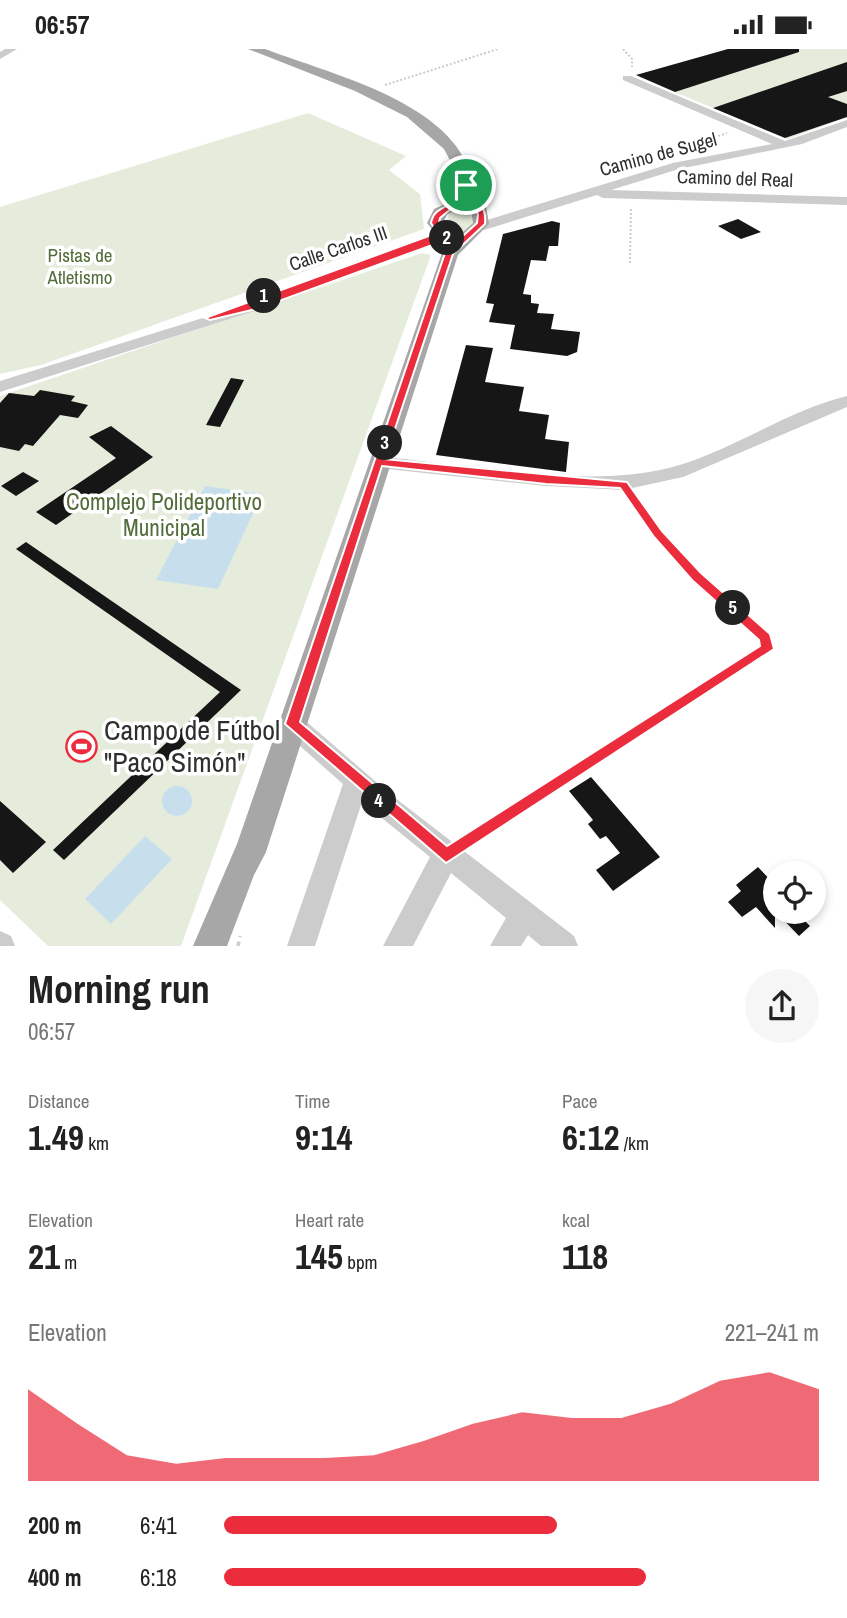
<!DOCTYPE html>
<html lang="en">
<head>
<meta charset="utf-8">
<style>
  :root { --surface:#fff; --page:#f6f6f6; --text:#222; --muted:#767676; --accent:#eb2c3d }
  body { margin:0; font-family:"Archivo Narrow",sans-serif; background:var(--page); color:var(--text); height:100vh; display:flex; flex-direction:column; font-size:26px; white-space:nowrap }
  * { box-sizing:border-box; margin:0 }
  p { font-size:23px; color:var(--muted) }
  .icon { flex:none; width:38px; height:38px; fill:none; stroke:currentColor; stroke-width:2; stroke-linecap:round; stroke-linejoin:round }
  .map { position:relative; height:897px; overflow:hidden }
  .details { display:flex; flex-direction:column; background:var(--surface); flex:1 }
  .details>* { flex:none }
  .tools { position:absolute; left:763px; top:812px; display:grid; gap:14px }
  .tools a { display:grid; place-items:center; width:63px; height:63px; border-radius:50%; background:var(--surface); box-shadow:0 4px 10px #0003; font-size:35px }
  .pin { position:absolute; display:grid; place-items:center; width:60px; height:60px; color:#fff; margin:-30px; border:4px solid #fff; border-radius:50%; box-shadow:0 2px 7px #0007 }
  .km { position:absolute; width:35px; height:35px; margin:-18px; border-radius:50%; background:#222; color:#fff; font-size:19px; line-height:35px; text-align:center }
  .round { display:grid; place-items:center; flex:none; width:74px; height:74px; border-radius:37px; background:var(--page) }
  .headline { display:flex; align-items:center; justify-content:space-between; height:119px; padding:0 28px }
  h1 { font-size:38px; font-weight:700; line-height:52px }
  .stats { display:grid; grid-template-columns:repeat(3,1fr); gap:10px; height:119px; padding:7px 28px }
  .stats div { display:grid; align-content:center }
  .stats b { font-size:35px; font-weight:700 }
  .stats small { font-size:19px; font-weight:400 }
  .stats p { font-size:19px }
  .chart { height:196px; padding:14px 28px }
  .chart p { display:flex; justify-content:space-between }
  .chart svg { width:100%; height:126px; margin-top:7px; fill:var(--accent); opacity:.7 }
  ul { padding:0 28px; list-style:none; font-size:23px }
  li { display:grid; grid-template-columns:112px 84px 1fr; align-items:center; height:52px }
  li i { height:18px; border-radius:9px; background:var(--accent) }
  .status { display:flex; justify-content:space-between; align-items:center; height:49px; padding:0 35px; background:var(--surface); direction:ltr }
  .status svg { height:19px; fill:currentColor }
  .map>svg:first-child { display:block }
  .green { fill:#e5ecdc }
  .water { fill:#c7dfed }
  .building { fill:#161616 }
  .lines { fill:none; stroke-linecap:round; stroke-linejoin:round }
  .path-far2 { stroke:#ccc; stroke-width:2; stroke-dasharray:2 2; stroke-linecap:butt }
  .path-far1 { stroke:#ccc; stroke-width:2.5; stroke-dasharray:3.5 3.5; stroke-linecap:butt }
  .path { stroke:#ccc; stroke-width:3.5; stroke-dasharray:4.5 4.5; stroke-linecap:butt }
  .minor { fill:#ccc; fill-rule:evenodd }
  .major { fill:#a7a7a7; fill-rule:evenodd }
  .route { fill:#eb2c3d; stroke:#fff; stroke-width:2; fill-rule:evenodd }
  .labels { text-anchor:middle; stroke-width:7; stroke-linejoin:round; paint-order:stroke }
  .far-street-label { font-size:19px; fill:#2f2f2f; stroke:#fff }
  .far-park-label { font-size:19px; fill:#526c3a; stroke:#fff }
  .park-label { font-size:23px; fill:#526c3a; stroke:#fff }
  .near-poi-label { font-size:28px; fill:#2f2f2f; stroke:#fff; text-anchor:start }
</style>
</head>
<body>
<div class="status"><b>06:57</b><svg viewBox="0 0 49 12"><path d="M0 12V9h3v3zM5 12V6h3v6zM10 12V3h3v9zM15 12V0h3v12zM26 1h20v11H26zM47 4h2v5h-2z"/></svg></div>
<div class="map">
<svg width="847" height="897" viewBox="0 0 847 897">
  <rect width="100%" height="100%" fill="#fff"/>
  <path class="green" d="M727,0H847V68L788,90L638,28Z
    M308,64L406,107L389,121L420,145L424,180L41,316L0,325V158Z
    M447 172a13 13 0 1 1 26 0a13 13 0 1 1-26 0Z
    M422,204L431,206L181,897H48L0,851V347Z"/>
  <path class="water" d="M205,437L262,445L218,540L156,531Z
    M162 752a15 15 0 1 1 30 0a15 15 0 1 1-30 0Z
    M145,787L172,810L111,875L85,850Z"/>
  <path class="building" d="M728,0H799V3L675,43L636,26Z
    M847,13V42L828,48L847,55V68L785,89L713,59Z
    M738,170L761,183L741,190L718,177Z
    M552,172L560,174L558,197H549L546,212L531,211L523,245L531,246V254L539,255L537,264L554,265L551,280L580,283L577,303L567,307L510,300L515,276L489,273L494,255L486,254L503,185Z
    M466,296L493,299L485,333L524,338L519,362L549,366L545,390L569,393L566,423L436,406Z
    M231,329L244,331L220,378L206,376Z
    M40,341L75,347L71,352L88,356L78,369L60,366L33,397L25,395L19,402L0,398V354L9,344L34,347Z
    M111,377L153,408L56,476L36,463L116,409L89,388Z
    M23,423L39,432L16,447L1,437Z
    M26,493L241,641L64,811L53,801L220,643L16,500Z
    M591,728L660,808L613,842L596,821L620,804L606,787L600,790L588,775L593,771L569,742Z
    M0,752L46,793L13,824L0,811Z
    M758,818L775,836V879L756,858L742,868L728,853L741,842L736,836Z
    M776,863H796L810,877L799,887Z"/>
  <g class="lines">
    <path class="path-far2" d="M623,0L632,10V18
      M385,36L498,0
      M620,121L727,84
      M630,214L631,158"/>
    <path class="path-far1" d="M631,447C666,496 706,535 751,576"/>
    <path class="path" d="M464,795L767,600L765,589L749,574
      M238,897L240,887"/>
    <path class="minor" d="M5,0H17L0,10V3Z
      M623,27H631L785,92L847,71V78L802,95L679,120L611,141L847,148V156L603,149L597,146L484,181H474V175L673,114L772,95L623,31Z
      M445,183L452,187L450,190L261,260L0,343V332L251,254Z
      M847,347V358L683,428L623,441L546,437L378,419L369,413L378,407C464,416 586,440 669,419C731,403 785,362 847,347Z
      M292,665L301,668L390,745L574,887L578,897H541L528,886L521,897H490L506,869L451,824L413,897H383L430,808L362,753L315,897H287L343,735L283,682L280,675L283,668Z
      M0,882L11,887L15,897H0Z"/>
    <path class="major" d="M248,0H265C323,22 417,45 456,97C468,113 473,133 478,152L486,157L489,175L458,206L266,803L254,826L227,897H193L237,795L442,204L452,193L441,191L427,174L434,160L461,148L453,117L444,100L407,68L355,42ZM461,157L471,160L473,174L462,184L452,183L443,174L447,166Z"/>
  </g>
  <path class="route" d="M466,134L470,136L473,151C484,157 486,163 485,175L453,205L385,410L627,433L662,482L701,524L770,585L774,600L446,814L285,675L445,204L443,192L260,259L210,271L205,269L437,184L431,174C434,158 447,160 457,150C461,144 461,139 466,134ZM465,148L478,165L477,174L452,197L451,188L445,186L439,174L440,169ZM382,417L546,435L620,439L654,488L692,531L759,591L760,597L447,797L300,673Z"/>
  <defs>
    <symbol id="stadium-ring" viewBox="-11 -11 22 22"><circle r="9.5" fill="#fff" stroke="#eb2c3d" stroke-width="1.5"/><path d="M0-5a6.5 5 0 1 0 0 10a6.5 5 0 1 0 0-10ZM-3.5-1.8h7v3.6h-7Z" fill="#eb2c3d"/></symbol>
  </defs>
  <g fill-rule="evenodd">
    <use href="#stadium-ring" x="64" y="680" width="35" height="35"/>
  </g>
  <g class="labels">
    <g class="far-street-label">
      <text transform="translate(658 105) rotate(-15)" y="7">Camino de Sugel</text>
      <text transform="translate(735 129) rotate(2)" y="7">Camino del Real</text>
      <text transform="translate(338 199) rotate(-19)" y="7">Calle Carlos III</text>
    </g>
    <g class="far-park-label">
      <text x="80" y="213">Pistas de<tspan x="80" dy="22">Atletismo</tspan></text>
    </g>
    <g class="park-label">
      <text x="164" y="461">Complejo Polideportivo<tspan x="164" dy="26">Municipal</tspan></text>
    </g>
    <g class="near-poi-label">
      <text x="104" y="691">Campo de Fútbol<tspan x="104" dy="32">"Paco Simón"</tspan></text>
    </g>
  </g>
</svg>
<div class="tools">
<a><svg class="icon" aria-label="locate" viewBox="0 0 24 24"><circle cx="12" cy="12" r="6"/><path d="M12 2v4M12 18v4M2 12h4M18 12h4"/></svg></a>
</div>
<div class="pin" style="left:466px;top:136px;background:#1e9e55"><svg class="icon" aria-label="arrive" viewBox="0 0 24 24"><path d="M6 21V4h12l-3 4 3 4H6"/></svg></div>
<b class="km" style="left:264px;top:247px">1</b>
<b class="km" style="left:447px;top:189px">2</b>
<b class="km" style="left:385px;top:394px">3</b>
<b class="km" style="left:379px;top:752px">4</b>
<b class="km" style="left:733px;top:559px">5</b>
</div>
<section class="details">
<div class="headline"><div><h1>Morning run</h1><p>06:57</p></div><a class="round"><svg class="icon" aria-label="share" viewBox="0 0 24 24"><path d="M12 15V3M7 8l5-5 5 5M5 13v7h14v-7"/></svg></a></div>
<div class="stats">
<div><p>Distance</p><b>1.49<small> km</small></b></div>
<div><p>Time</p><b>9:14</b></div>
<div><p>Pace</p><b>6:12<small> /km</small></b></div>
</div>
<div class="stats">
<div><p>Elevation</p><b>21<small> m</small></b></div>
<div><p>Heart rate</p><b>145<small> bpm</small></b></div>
<div><p>kcal</p><b>118</b></div>
</div>
<div class="chart"><p><span>Elevation</span>221–241 m</p>
<svg viewBox="0 0 160 44" preserveAspectRatio="none"><path d="M0 44V12L10 24L20 35L30 38L40 36L50 36L60 36L70 35L80 30L90 24L100 20L110 22L120 22L130 17L140 9L150 6L160 12V44z"/></svg>
</div>
<ul>
<li><b>200 m</b>6:41<i style="width:56%"></i></li>
<li><b>400 m</b>6:18<i style="width:71%"></i></li>
</ul>
</section>
</body>
</html>
